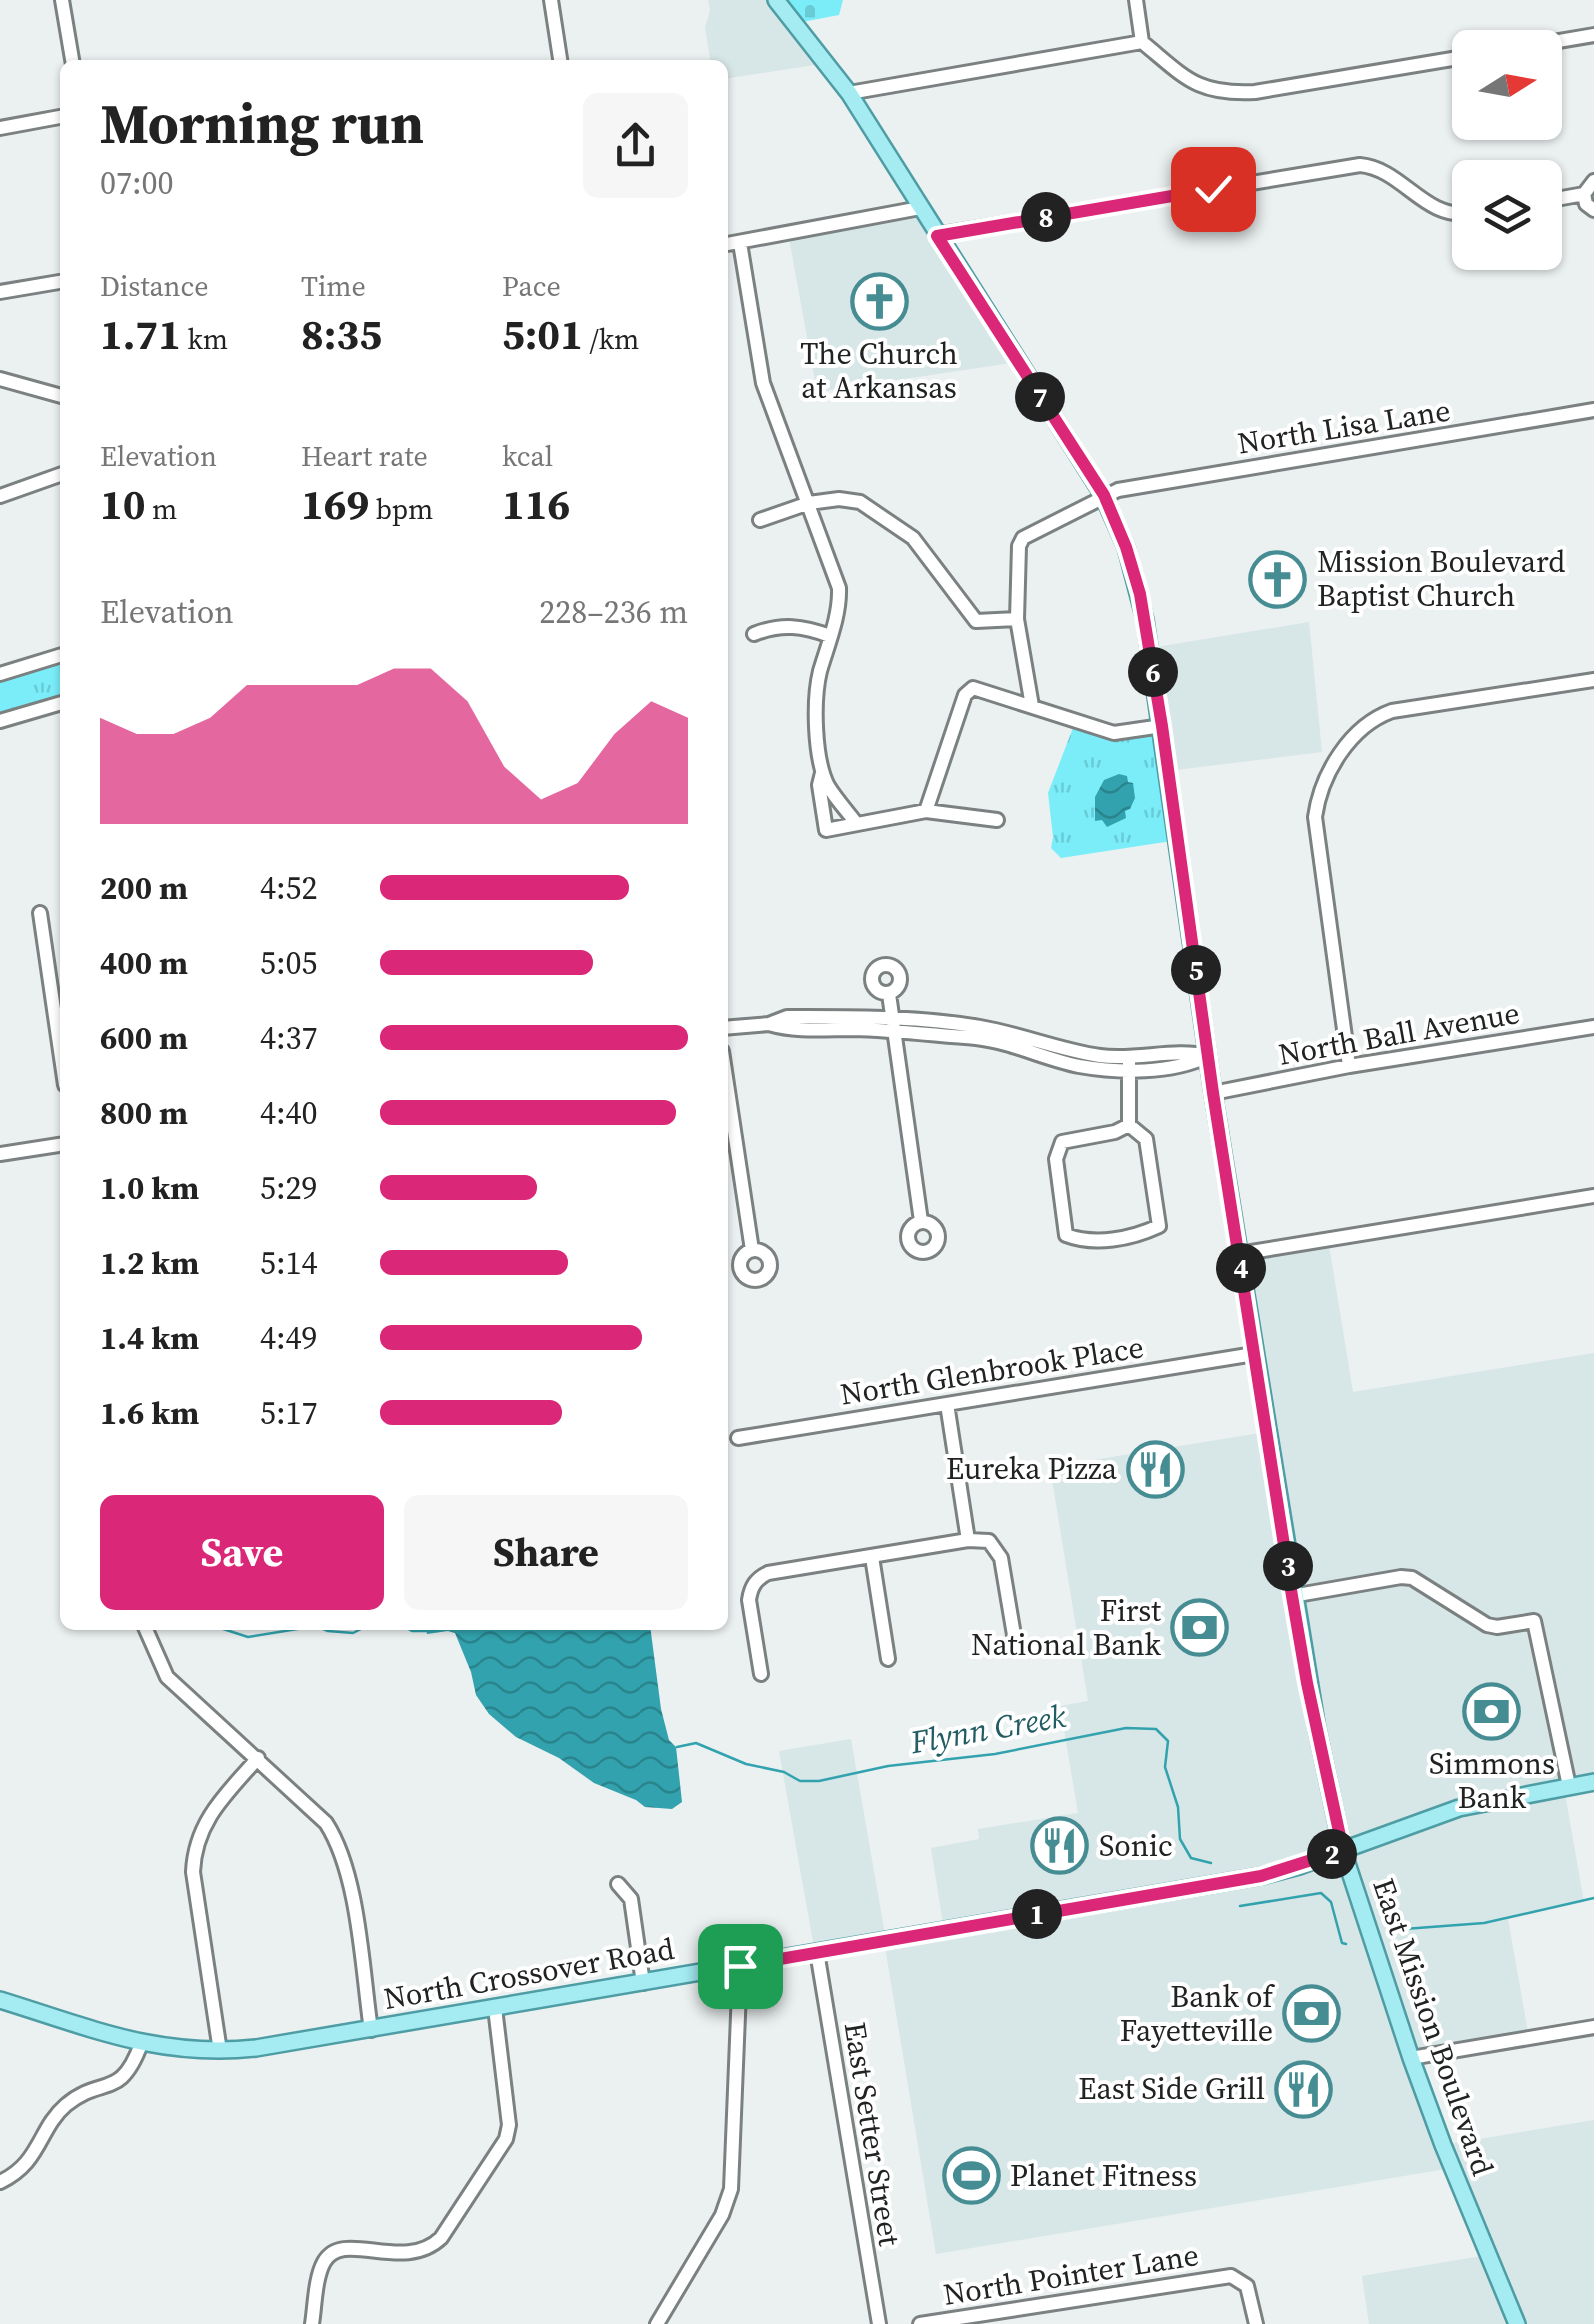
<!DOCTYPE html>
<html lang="en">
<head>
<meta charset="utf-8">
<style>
  :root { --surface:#fff; --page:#f6f6f6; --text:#222; --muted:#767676; --accent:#db2777 }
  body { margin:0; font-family:"Source Serif 4",serif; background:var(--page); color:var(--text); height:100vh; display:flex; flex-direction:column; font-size:38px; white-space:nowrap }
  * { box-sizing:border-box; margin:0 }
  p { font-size:32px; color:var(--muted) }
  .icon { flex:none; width:55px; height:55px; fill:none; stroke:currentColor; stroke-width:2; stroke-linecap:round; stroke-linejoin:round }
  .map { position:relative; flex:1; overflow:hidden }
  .drawer { position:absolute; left:60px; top:60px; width:668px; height:1570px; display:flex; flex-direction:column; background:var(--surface); border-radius:15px; box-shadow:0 2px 8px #0004 }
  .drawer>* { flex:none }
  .needle { width:65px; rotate:79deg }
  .buttons { position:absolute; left:1452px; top:30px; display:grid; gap:20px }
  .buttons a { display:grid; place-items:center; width:110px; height:110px; border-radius:15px; background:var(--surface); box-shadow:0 2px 8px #0004; font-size:50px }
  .pin { position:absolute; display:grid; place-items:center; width:85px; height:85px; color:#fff; margin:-42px; border-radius:20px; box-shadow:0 5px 15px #0006 }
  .km { position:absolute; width:50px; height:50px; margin:-25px; border-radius:50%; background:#222; color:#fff; font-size:28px; line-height:50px; text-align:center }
  .round { display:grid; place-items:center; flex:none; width:105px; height:105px; border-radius:15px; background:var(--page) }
  .head { display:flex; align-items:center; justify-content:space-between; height:170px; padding:0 40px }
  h1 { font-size:55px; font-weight:700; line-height:75px }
  .metrics { display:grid; grid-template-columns:repeat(3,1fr); gap:15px; height:170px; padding:10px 40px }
  .metrics div { display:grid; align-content:center }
  .metrics b { font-size:42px; font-weight:700 }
  .metrics small { font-size:28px; font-weight:400 }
  .metrics p { font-size:28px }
  .chart { height:280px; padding:20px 40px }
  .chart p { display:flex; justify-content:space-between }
  .chart svg { width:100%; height:180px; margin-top:10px; fill:var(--accent); opacity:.7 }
  .button { display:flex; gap:20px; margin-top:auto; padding:20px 40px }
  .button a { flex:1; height:115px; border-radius:15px; background:var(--accent); color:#fff; font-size:40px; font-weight:700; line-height:115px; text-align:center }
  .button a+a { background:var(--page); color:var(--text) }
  ul { padding:0 40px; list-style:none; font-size:32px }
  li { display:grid; grid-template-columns:160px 120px 1fr; align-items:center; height:75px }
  li i { height:25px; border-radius:12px; background:var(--accent) }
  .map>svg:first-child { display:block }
  .built { fill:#d7e6e7 }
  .cemetery { fill:url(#cemetery-stones) }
  .park { fill:url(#park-tufts) }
  .water { fill:url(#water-waves) }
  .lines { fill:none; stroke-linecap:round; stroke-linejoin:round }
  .stream { stroke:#32a3ae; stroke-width:2.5 }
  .minor-casing { stroke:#7b8080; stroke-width:18 }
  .major-casing { stroke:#4e9da4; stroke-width:20 }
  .minor { stroke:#fff; stroke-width:12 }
  .major { stroke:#a4ebf2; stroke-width:15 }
  .route-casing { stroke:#fff; stroke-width:20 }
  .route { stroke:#db2777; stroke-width:12 }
  .labels { text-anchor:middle; stroke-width:8; stroke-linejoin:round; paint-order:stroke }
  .poi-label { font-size:30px; fill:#212323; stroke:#fff; text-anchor:end }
  .street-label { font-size:30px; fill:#212323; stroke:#fff }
  .water-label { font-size:32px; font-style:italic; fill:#215d63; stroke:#fff }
</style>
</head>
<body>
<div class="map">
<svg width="1594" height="2324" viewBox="0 0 1594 2324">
  <defs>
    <pattern id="cemetery-stones" width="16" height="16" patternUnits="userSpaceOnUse" patternTransform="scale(2.5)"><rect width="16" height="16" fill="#7aedf9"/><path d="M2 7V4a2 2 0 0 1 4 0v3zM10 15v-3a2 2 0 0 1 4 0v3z" fill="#69cbd5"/></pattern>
    <pattern id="park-tufts" width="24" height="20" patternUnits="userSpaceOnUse" patternTransform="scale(2.5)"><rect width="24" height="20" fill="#7aedf9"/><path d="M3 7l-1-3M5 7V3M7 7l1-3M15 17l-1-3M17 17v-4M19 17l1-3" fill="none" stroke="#69cbd5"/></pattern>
    <pattern id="water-waves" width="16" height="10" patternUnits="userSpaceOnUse" patternTransform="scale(2.5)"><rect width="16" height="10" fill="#32a3ae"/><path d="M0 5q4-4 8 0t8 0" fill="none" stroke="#2a848d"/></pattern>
  </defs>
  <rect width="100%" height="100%" fill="#ebf0f1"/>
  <path class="built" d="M708,0H776L828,63L723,79L722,65H711L705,27L710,11Z
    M920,208L1018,362L817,392L788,233Z
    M1309,622L1322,752L1168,771L1150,648Z
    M1328,1239L1353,1392L1594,1353V1782L1564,1788L1584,1902L1508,1919L1529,2038L1412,2058L1443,2145L1594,2120V2324H1369L1362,2276L1487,2255L1452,2168L936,2254L884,1941L815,1953L779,1751L851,1739L886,1940L944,1930L931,1848L979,1839L978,1829L1078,1813L1060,1706L1088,1701L1050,1467L1266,1432L1239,1254Z"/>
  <path class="cemetery" d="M776,0H843L839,15L797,23Z"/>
  <path class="park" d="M65,654V702L0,721V674Z
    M1076,720L1114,733L1162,726L1178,840L1061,858L1051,848L1053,837L1048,793Z"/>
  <path class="water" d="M1119,774L1127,776L1128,782L1133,783L1135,798L1130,809L1125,811L1126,818L1107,827L1102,820L1095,821V797L1104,780Z
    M436,1625H650L661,1709L669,1740L676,1747L682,1802L672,1809L645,1807L636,1800L594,1783L559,1758L516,1737L489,1714L476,1695L471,1672L455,1633L448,1631L427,1634L426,1628Z"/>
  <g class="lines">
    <path class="stream" d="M401,1625L412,1631H427
      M217,1627L248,1637L316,1626L328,1631L353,1633L369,1625
      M677,1747L696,1743L746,1764L784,1772L800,1781H819L888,1766L995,1754L1126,1728L1156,1729L1168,1741L1165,1767L1178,1807L1180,1839L1191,1858L1211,1863
      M1240,1906L1321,1893L1331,1902L1342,1943L1346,1944
      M1391,1930L1484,1923L1594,1898"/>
    <defs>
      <path id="minor" d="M62,0L73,65
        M551,0L561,65
        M1136,0L1142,42
        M1518,48L1594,35
        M849,93L1142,42C1185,77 1196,95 1255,92L1470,56
        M0,128L65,116
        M1584,194L1586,204L1594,210
        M1545,201L1584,194L1594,181
        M937,235L1360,165C1403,169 1424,220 1470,213
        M740,243L763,383L839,588C840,616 828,644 820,671C813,700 814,759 828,786C836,799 847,811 856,823
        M722,245L920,208
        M0,292L65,281
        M0,379L65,397
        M0,496L65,473
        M760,520L809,503L839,499L860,502L913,538L976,621L1017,619
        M754,634C782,623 803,626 830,636
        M0,674L65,654
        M1032,706L1017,619L1019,546L1023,538L1118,490L1594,410
        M0,721L65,702
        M822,773L819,785L826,830L926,811L997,820
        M926,811L965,695L973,688L1114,733L1162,726
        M40,913L65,1085
        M872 979a14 14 0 1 1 28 0a14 14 0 1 1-28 0Z
        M889,994L921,1221
        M769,1024C796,1032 825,1029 853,1029C894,1030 935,1035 976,1038C1012,1042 1044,1059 1079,1066C1119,1073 1171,1074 1208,1056
        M722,1028L769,1024L787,1017C850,1017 918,1016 980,1027C1021,1034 1059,1050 1100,1056C1137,1061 1173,1048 1208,1056
        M722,1051L752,1250
        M1129,1062V1125
        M1349,1066L1315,817C1321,774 1350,726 1392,711L1594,680
        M1213,1093L1349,1066L1594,1027
        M1129,1125L1146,1139L1159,1226C1131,1239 1095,1246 1066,1235L1056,1159L1062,1142L1115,1132Z
        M0,1154L65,1144
        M908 1237a15 15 0 1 1 30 0a15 15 0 1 1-30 0Z
        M740 1265a15 15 0 1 1 30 0a15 15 0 1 1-30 0Z
        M1239,1254L1594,1196
        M947,1404L968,1540
        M738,1438L1254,1354
        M872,1557L888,1659
        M1292,1596L1401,1577L1412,1578L1487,1625L1497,1627L1534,1621L1569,1786
        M144,1625L167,1677L326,1823C359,1874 362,1968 371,2030
        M761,1674L749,1600C751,1586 756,1579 768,1573L968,1540L989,1541L1001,1558L1014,1635
        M618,1884L631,1899L643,1983
        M817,1952L879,2324
        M220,2051L193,1872C195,1822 226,1794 258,1758
        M1411,2058L1594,2027
        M0,2182C41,2163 38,2129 66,2105C102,2075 120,2101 141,2044
        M312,2324C315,2305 315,2278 324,2262C343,2228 403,2274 441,2238L506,2139L509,2125L495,2008
        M657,2324L722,2215L731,2189L740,1966
        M920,2324L1231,2276L1247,2286L1256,2324"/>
      <path id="major" d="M776,0L849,93L1103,495L1126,547L1145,620L1213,1093L1317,1729L1343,1851L1411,2058L1443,2145L1517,2324
        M0,2000C91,2028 158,2058 256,2048L1261,1876L1299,1866L1459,1808L1594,1782"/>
    </defs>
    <use href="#minor" class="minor-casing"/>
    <use href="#major" class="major-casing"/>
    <use href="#minor" class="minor"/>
    <use href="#major" class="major"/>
  </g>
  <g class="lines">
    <defs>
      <path id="route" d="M740,1966L1261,1876L1343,1850L1307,1683L1292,1596L1213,1093L1162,726L1140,594L1126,547L1104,495L937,236L1213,189"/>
    </defs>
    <use href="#route" class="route-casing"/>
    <use href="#route" class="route"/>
  </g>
  <defs>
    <symbol id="church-ring" viewBox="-11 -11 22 22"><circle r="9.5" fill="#fff" stroke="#458c93" stroke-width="1.5"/><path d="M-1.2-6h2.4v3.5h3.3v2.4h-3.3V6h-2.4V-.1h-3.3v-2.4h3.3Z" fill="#458c93"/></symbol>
    <symbol id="restaurant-ring" viewBox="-11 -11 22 22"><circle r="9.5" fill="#fff" stroke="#458c93" stroke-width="1.5"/><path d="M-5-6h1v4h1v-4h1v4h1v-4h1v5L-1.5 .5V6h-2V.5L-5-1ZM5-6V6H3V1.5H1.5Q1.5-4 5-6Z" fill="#458c93"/></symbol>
    <symbol id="bank-ring" viewBox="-11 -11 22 22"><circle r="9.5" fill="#fff" stroke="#458c93" stroke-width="1.5"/><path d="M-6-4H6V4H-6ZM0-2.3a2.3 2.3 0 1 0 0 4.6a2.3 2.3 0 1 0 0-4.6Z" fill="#458c93"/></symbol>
    <symbol id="stadium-ring" viewBox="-11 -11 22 22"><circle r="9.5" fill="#fff" stroke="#458c93" stroke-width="1.5"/><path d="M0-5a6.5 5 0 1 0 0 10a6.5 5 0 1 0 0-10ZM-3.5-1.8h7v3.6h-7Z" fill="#458c93"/></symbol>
  </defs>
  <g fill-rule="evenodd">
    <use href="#church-ring" x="848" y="270" width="63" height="63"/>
    <use href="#church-ring" x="1246" y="548" width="63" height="63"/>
    <use href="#restaurant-ring" x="1124" y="1438" width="63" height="63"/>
    <use href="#bank-ring" x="1168" y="1596" width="63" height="63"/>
    <use href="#bank-ring" x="1460" y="1680" width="63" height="63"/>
    <use href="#restaurant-ring" x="1028" y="1814" width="63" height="63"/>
    <use href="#bank-ring" x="1280" y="1982" width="63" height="63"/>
    <use href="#restaurant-ring" x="1272" y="2058" width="63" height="63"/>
    <use href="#stadium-ring" x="940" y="2144" width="63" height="63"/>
  </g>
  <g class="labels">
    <g class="poi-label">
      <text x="879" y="364" text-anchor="middle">The Church<tspan x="879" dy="34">at Arkansas</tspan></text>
      <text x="1317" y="572" text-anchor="start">Mission Boulevard<tspan x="1317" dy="34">Baptist Church</tspan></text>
      <text x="1117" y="1479">Eureka Pizza</text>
      <text x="1161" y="1621">First<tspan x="1161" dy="34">National Bank</tspan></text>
      <text x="1492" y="1774" text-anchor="middle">Simmons<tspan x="1492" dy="34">Bank</tspan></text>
      <text x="1099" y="1856" text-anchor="start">Sonic</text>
      <text x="1273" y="2007">Bank of<tspan x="1273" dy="34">Fayetteville</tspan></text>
      <text x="1265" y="2099">East Side Grill</text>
      <text x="1010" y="2186" text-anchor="start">Planet Fitness</text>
    </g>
    <g class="street-label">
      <text transform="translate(1344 427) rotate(-9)" y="10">North Lisa Lane</text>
      <text transform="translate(1399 1034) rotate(-10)" y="10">North Ball Avenue</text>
      <text transform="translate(992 1371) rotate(-9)" y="10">North Glenbrook Place</text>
      <text transform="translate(529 1974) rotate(-10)" y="10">North Crossover Road</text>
      <text transform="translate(1433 2027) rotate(71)" y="10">East Mission Boulevard</text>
      <text transform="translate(872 2134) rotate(81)" y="10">East Setter Street</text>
      <text transform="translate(1071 2275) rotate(-9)" y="10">North Pointer Lane</text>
    </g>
    <g class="water-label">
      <text transform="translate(988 1729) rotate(-10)" y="11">Flynn Creek</text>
    </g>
  </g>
</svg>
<div class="buttons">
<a><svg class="needle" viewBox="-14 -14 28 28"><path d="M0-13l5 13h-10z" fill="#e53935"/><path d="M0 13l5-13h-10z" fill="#767676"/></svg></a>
<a><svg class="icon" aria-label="layers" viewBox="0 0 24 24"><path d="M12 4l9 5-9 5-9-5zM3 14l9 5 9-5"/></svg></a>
</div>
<div class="pin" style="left:740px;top:1966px;background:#1e9e55"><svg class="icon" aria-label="arrive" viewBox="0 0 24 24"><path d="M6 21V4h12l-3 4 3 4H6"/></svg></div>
<div class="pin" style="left:1213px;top:189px;background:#d93025"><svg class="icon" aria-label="check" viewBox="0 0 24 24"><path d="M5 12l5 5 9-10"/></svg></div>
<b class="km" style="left:1037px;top:1914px">1</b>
<b class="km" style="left:1332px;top:1854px">2</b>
<b class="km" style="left:1288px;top:1566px">3</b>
<b class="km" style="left:1241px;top:1268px">4</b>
<b class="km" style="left:1196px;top:970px">5</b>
<b class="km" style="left:1153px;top:672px">6</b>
<b class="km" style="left:1040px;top:397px">7</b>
<b class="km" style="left:1046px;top:217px">8</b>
<section class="drawer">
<div class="head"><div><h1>Morning run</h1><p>07:00</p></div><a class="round"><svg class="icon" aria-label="share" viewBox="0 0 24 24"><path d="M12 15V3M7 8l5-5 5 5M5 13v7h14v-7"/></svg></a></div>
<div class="metrics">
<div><p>Distance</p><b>1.71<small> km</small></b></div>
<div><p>Time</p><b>8:35</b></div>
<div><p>Pace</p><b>5:01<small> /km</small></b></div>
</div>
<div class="metrics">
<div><p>Elevation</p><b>10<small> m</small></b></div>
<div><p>Heart rate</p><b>169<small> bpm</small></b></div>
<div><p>kcal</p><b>116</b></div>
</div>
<div class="chart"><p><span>Elevation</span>228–236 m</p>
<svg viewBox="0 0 160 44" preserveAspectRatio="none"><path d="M0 44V18L10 22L20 22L30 18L40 10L50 10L60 10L70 10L80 6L90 6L100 14L110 30L120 38L130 34L140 22L150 14L160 18V44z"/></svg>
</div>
<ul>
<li><b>200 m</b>4:52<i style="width:81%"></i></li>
<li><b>400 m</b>5:05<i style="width:69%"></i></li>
<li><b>600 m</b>4:37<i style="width:100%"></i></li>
<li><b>800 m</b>4:40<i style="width:96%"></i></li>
<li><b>1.0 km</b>5:29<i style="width:51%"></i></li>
<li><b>1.2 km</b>5:14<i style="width:61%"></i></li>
<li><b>1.4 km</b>4:49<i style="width:85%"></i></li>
<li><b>1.6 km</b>5:17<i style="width:59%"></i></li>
</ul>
<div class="button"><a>Save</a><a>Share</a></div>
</section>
</div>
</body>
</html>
